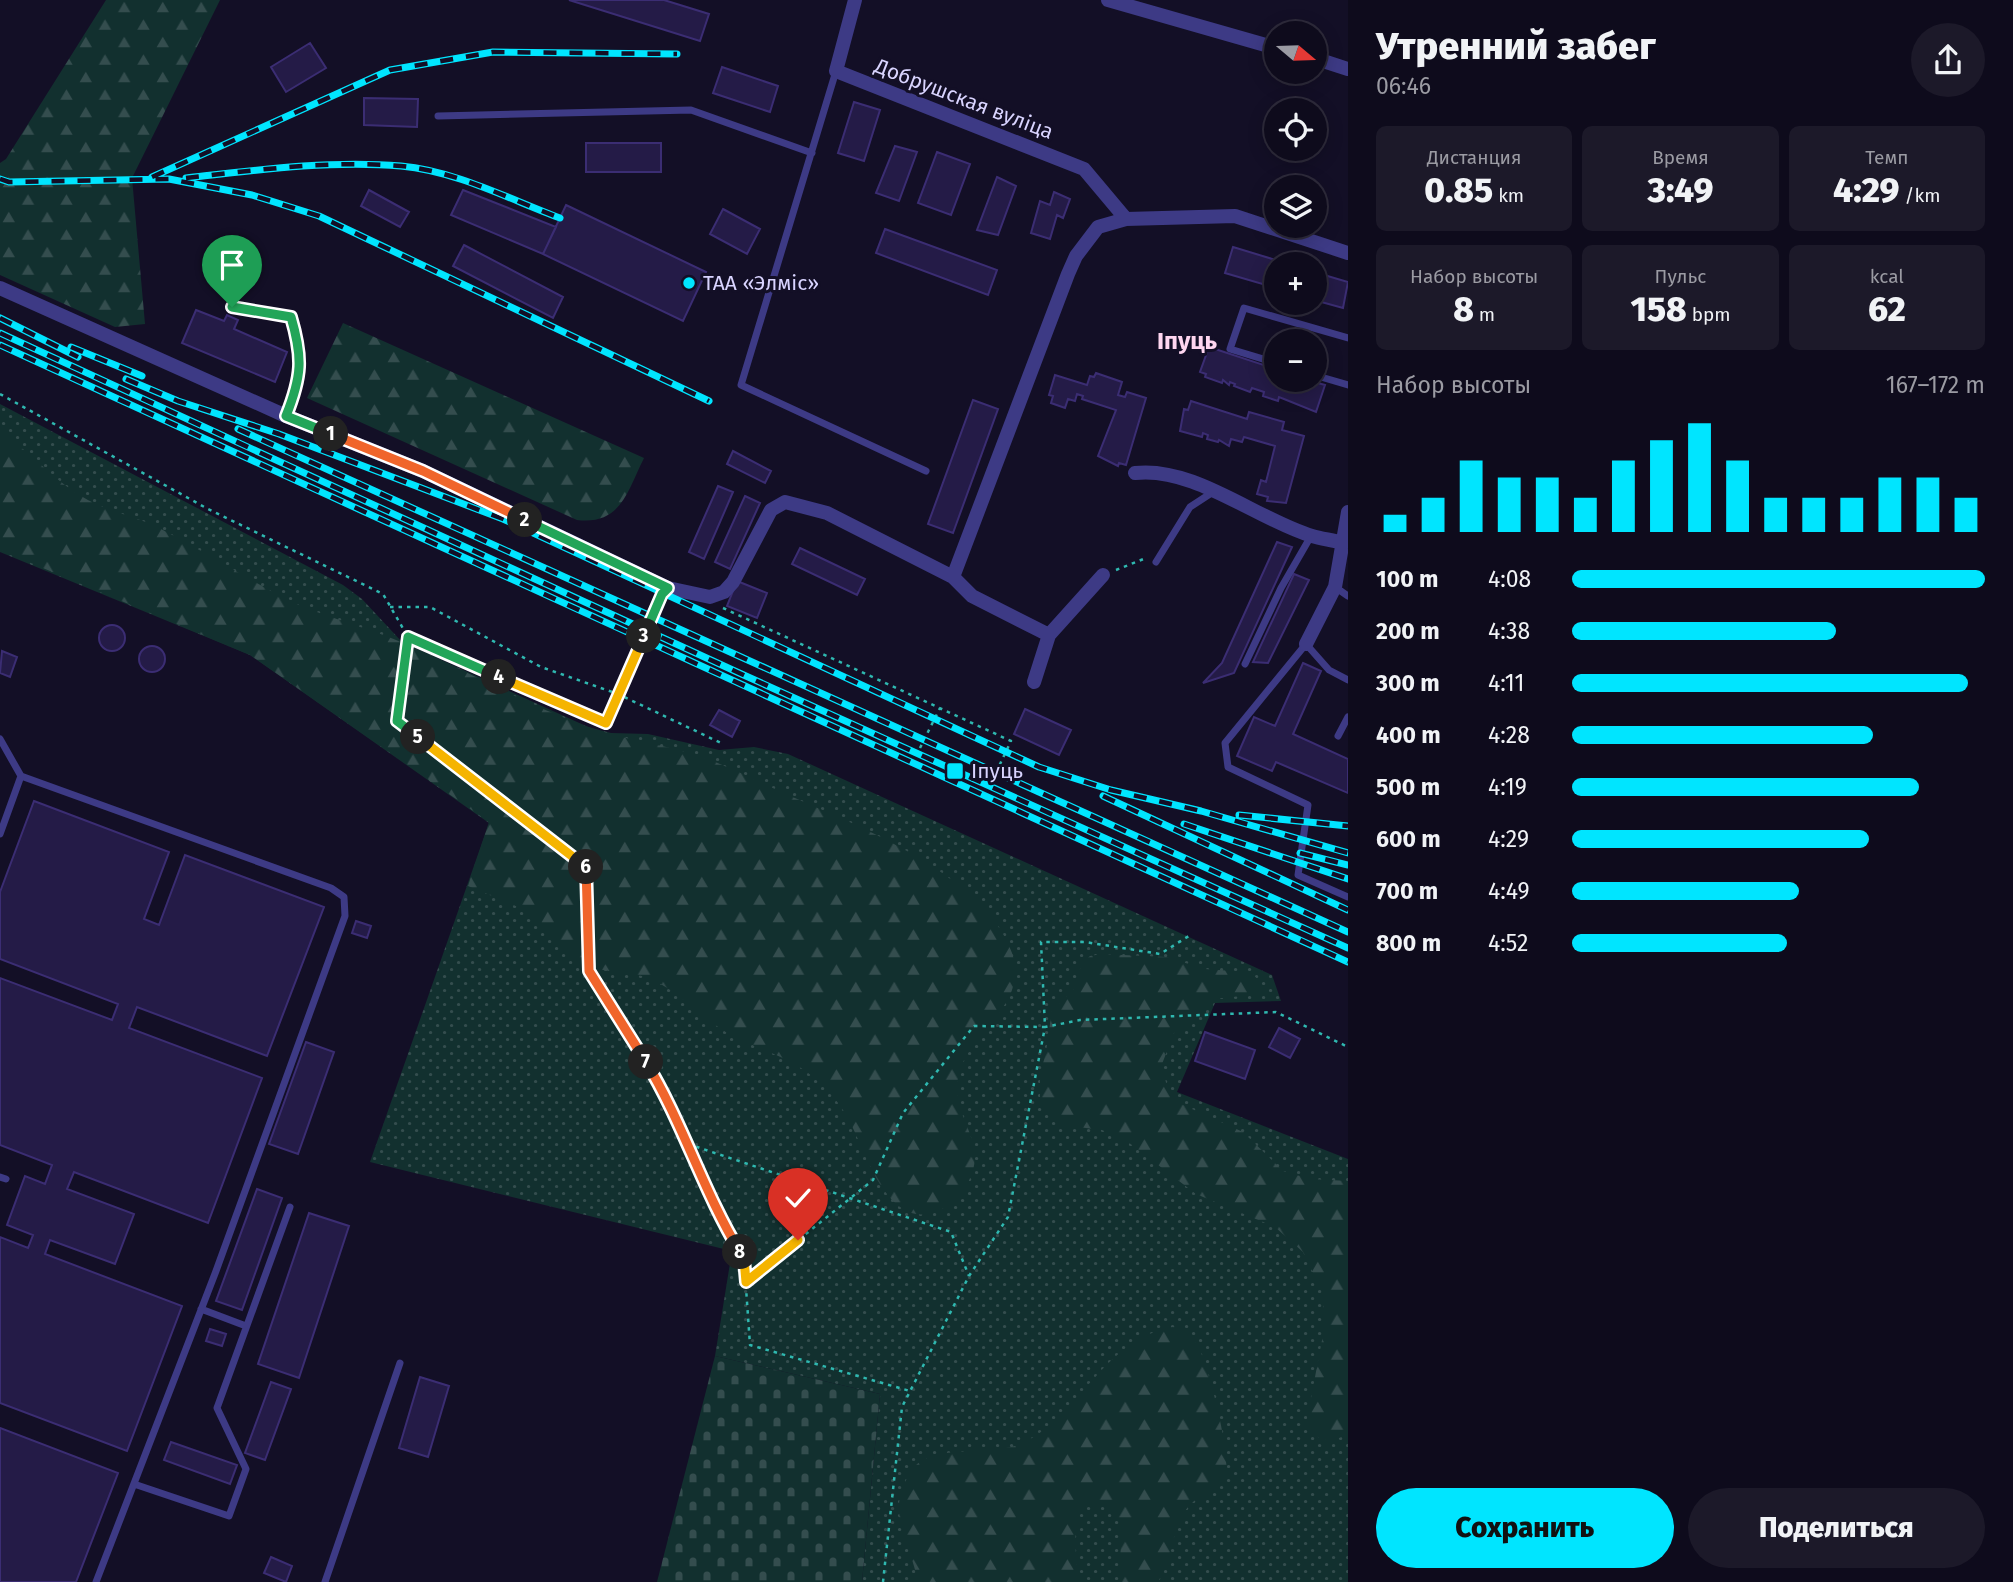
<!DOCTYPE html>
<html lang="ru">
<head>
<meta charset="utf-8">
<style>
  :root { --surface:#0e0b1c; --page:#1c1929; --text:#f1f3f6; --muted:#9b9ba3; --line:#2e2b3b; --accent:#00e5ff }
  body { margin:0; font-family:"Fira Sans",sans-serif; background:var(--page); color:var(--text); height:100vh; display:flex; flex-direction:column; font-size:26px; white-space:nowrap }
  * { box-sizing:border-box; margin:0 }
  p { font-size:23px; color:var(--muted) }
  .icon { flex:none; width:38px; height:38px; fill:none; stroke:currentColor; stroke-width:2; stroke-linecap:round; stroke-linejoin:round }
  .map { position:relative; flex:1; overflow:hidden }
  .details { display:flex; flex-direction:column; background:var(--surface); width:665px }
  .details>* { flex:none }
  .needle { width:46px; rotate:109deg }
  .buttons { position:absolute; left:1264px; top:21px; display:grid; gap:14px }
  .buttons a { display:grid; place-items:center; width:63px; height:63px; border-radius:50%; background:var(--surface); box-shadow:0 4px 18px #0003,0 0 0 2px var(--line); font-size:35px }
  .pin { position:absolute; display:grid; place-items:center; width:60px; height:60px; color:#fff; margin:-72px -30px; border-radius:50% 50% 50% 0; rotate:-45deg; box-shadow:0 0 7px #0007 }
  .pin .icon { rotate:45deg }
  .km { position:absolute; width:35px; height:35px; margin:-18px; border-radius:50%; background:#222; color:#fff; font-size:19px; line-height:35px; text-align:center }
  .round { display:grid; place-items:center; flex:none; width:74px; height:74px; border-radius:37px; background:var(--page) }
  .summary { display:flex; align-items:center; justify-content:space-between; height:119px; padding:0 28px }
  h1 { font-size:38px; font-weight:800; line-height:52px }
  .figures { display:grid; grid-template-columns:repeat(3,1fr); gap:10px; height:119px; padding:7px 28px }
  .figures div { display:grid; align-content:center; border-radius:10px; background:var(--page); text-align:center }
  .figures b { font-size:35px; font-weight:800 }
  .figures small { font-size:19px; font-weight:400 }
  .figures p { font-size:19px }
  .chart { height:196px; padding:14px 28px }
  .chart p { display:flex; justify-content:space-between }
  .chart svg { width:100%; height:126px; margin-top:7px; stroke:var(--accent); stroke-width:6 }
  .primary-button { display:flex; gap:14px; margin-top:auto; padding:14px 28px }
  .primary-button a { flex:1; height:80px; border-radius:42px; background:var(--accent); color:#111; font-size:28px; font-weight:800; line-height:80px; text-align:center }
  .primary-button a+a { background:var(--page); color:var(--text) }
  ul { padding:0 28px; list-style:none; font-size:23px }
  li { display:grid; grid-template-columns:112px 84px 1fr; align-items:center; height:52px }
  li i { height:18px; border-radius:9px; background:var(--accent) }
  main { display:flex; flex:1; min-height:0 }
  .map>svg:first-child { display:block }
  .grass { fill:url(#grass-dots) }
  .forest { fill:url(#forest-firs) }
  .cemetery { fill:url(#cemetery-stones) }
  .building { fill:#241b47; stroke:#3b2d73; stroke-width:2 }
  .lines { fill:none; stroke-linecap:round; stroke-linejoin:round }
  .path { stroke:#2fb8b0; stroke-width:2.5; stroke-dasharray:3.5 5; stroke-linecap:butt }
  .service { stroke:#3d3a85; stroke-width:7 }
  .minor { stroke:#3d3a85; stroke-width:14 }
  .rail-casing { stroke:#00e5ff; stroke-width:7 }
  .rail { stroke:#130f26; stroke-width:4.5; stroke-dasharray:13; stroke-linecap:butt }
  .split-1-casing { stroke:#fff; stroke-width:14 }
  .split-2-casing { stroke:#fff; stroke-width:14 }
  .split-3-casing { stroke:#fff; stroke-width:14 }
  .split-4-casing { stroke:#fff; stroke-width:14 }
  .split-5-casing { stroke:#fff; stroke-width:14 }
  .split-6-casing { stroke:#fff; stroke-width:14 }
  .split-7-casing { stroke:#fff; stroke-width:14 }
  .split-8-casing { stroke:#fff; stroke-width:14 }
  .split-9-casing { stroke:#fff; stroke-width:14 }
  .split-1 { stroke:#22a559; stroke-width:9 }
  .split-2 { stroke:#f0652b; stroke-width:9 }
  .split-3 { stroke:#22a559; stroke-width:9 }
  .split-4 { stroke:#f5b400; stroke-width:9 }
  .split-5 { stroke:#22a559; stroke-width:9 }
  .split-6 { stroke:#f5b400; stroke-width:9 }
  .split-7 { stroke:#f0652b; stroke-width:9 }
  .split-8 { stroke:#f0652b; stroke-width:9 }
  .split-9 { stroke:#f5b400; stroke-width:9 }
  .poi-dot { fill:#00e5ff; stroke:#130f26; stroke-width:2.5 }
  .labels { text-anchor:middle; stroke-width:6; stroke-linejoin:round; paint-order:stroke }
  .street-label { font-size:21px; fill:#d9d4ff; stroke:#130f26 }
  .poi-label { font-size:21px; fill:#d9d4ff; stroke:#130f26; text-anchor:start }
  .quarter-label { font-size:24px; font-weight:bold; fill:#ffd6f0; stroke:#130f26 }
</style>
</head>
<body>
<main>
<div class="map">
<svg width="1348" height="1582" viewBox="0 0 1348 1582">
  <defs>
    <pattern id="grass-dots" width="8" height="8" patternUnits="userSpaceOnUse" patternTransform="scale(1.75)"><rect width="8" height="8" fill="#12302f"/><path d="M2 2h.1M6 6h.1" fill="none" stroke="#344d4e" stroke-width="1.8" stroke-linecap="round"/></pattern>
    <pattern id="forest-firs" width="22" height="20" patternUnits="userSpaceOnUse" patternTransform="scale(1.75)"><rect width="22" height="20" fill="#12302f"/><path d="M5 1l3.5 6h-7zM16 11l3.5 6h-7z" fill="#344d4e"/></pattern>
    <pattern id="cemetery-stones" width="16" height="16" patternUnits="userSpaceOnUse" patternTransform="scale(1.75)"><rect width="16" height="16" fill="#12302f"/><path d="M2 7V4a2 2 0 0 1 4 0v3zM10 15v-3a2 2 0 0 1 4 0v3z" fill="#344d4e"/></pattern>
  </defs>
  <rect width="100%" height="100%" fill="#130f26"/>
  <path class="grass" d="M0,404L343,585L362,599L402,642L588,727L611,733L648,734L719,750L754,747L788,754L1272,975L1281,1001L1215,1003L1177,1092L1348,1159V1582H862L880,1394L715,1356L732,1251L370,1162L489,823L250,655L0,552Z"/>
  <path class="forest" d="M106,0H220L132,178L145,324L115,327L0,275V163L6,159Z
    M343,323L644,458C627,492 621,525 577,520L307,398Z
    M0,433C30,450 51,478 81,496C105,511 132,515 157,527C203,550 246,579 292,602C330,619 370,628 408,645C467,671 525,704 586,726C618,738 653,743 686,752C722,762 756,781 790,796C859,826 986,876 1012,953C1030,1009 966,1030 958,1079C951,1119 992,1143 966,1186C960,1195 954,1203 944,1208C891,1238 867,1156 851,1124C843,1108 833,1095 820,1083C791,1055 754,1050 721,1029C695,1012 676,988 645,977C623,970 595,973 576,961C560,952 554,935 541,923C523,905 491,897 468,886L489,822L250,655L0,550Z
    M1101,954L1166,957L1205,969L1246,972L1253,974L1261,984L1258,994L1214,999L1174,1033L1162,1064L1168,1092L1181,1104L1243,1132L1283,1171L1310,1179L1348,1181V1435L1329,1441L1319,1438L1311,1430L1307,1419L1323,1335L1324,1313L1322,1292L1303,1252L1275,1227L1196,1194L1128,1142L1102,1130L1062,1125L1052,1119L1040,1101V1075L1046,1052L1052,1010L1073,990L1082,963L1090,956Z
    M1173,1327C1183,1331 1192,1336 1198,1346C1208,1364 1233,1460 1225,1477C1218,1493 1198,1494 1188,1507C1172,1527 1172,1559 1158,1582H1120L1121,1525L1112,1508C1063,1487 1077,1556 1078,1582H918C910,1540 883,1512 912,1470C931,1442 992,1458 1023,1443C1082,1414 1103,1339 1173,1327Z"/>
  <path class="cemetery" d="M715,1356L880,1394L862,1582H657Z"/>
  <path class="building" d="M569,0H664L709,14L700,41Z
    M310,43L326,68L286,92L271,67Z
    M722,67L778,86L770,112L713,93Z
    M364,98L418,99L417,127L364,125Z
    M854,102L880,110L864,161L838,153Z
    M586,143H661V172H586Z
    M895,146L917,152L899,201L876,193Z
    M937,152L970,164L951,215L918,203Z
    M997,177L1016,186L998,235L977,230Z
    M369,190L409,212L400,227L361,206Z
    M463,190L556,227L543,254L451,215Z
    M1054,192L1070,199L1063,218L1057,215L1050,239L1031,233L1040,201L1050,205Z
    M566,205L706,272L683,321L543,254Z
    M723,209L760,229L747,254L710,234Z
    M885,229L997,270L988,295L876,253Z
    M464,245L563,297L553,318L453,266Z
    M1233,247L1289,264H1276V288L1225,273Z
    M1314,272L1348,282L1343,308L1314,300Z
    M196,310L224,321L227,315L238,320L234,329L287,352L275,382L182,343Z
    M1209,347L1276,369V380H1307L1325,385L1316,412L1284,399L1279,397L1278,401L1263,396L1264,392L1252,388L1250,392L1234,386L1235,384L1230,382L1229,385L1223,380L1222,383L1205,377L1206,374L1200,372Z
    M1096,373L1122,382L1118,395L1125,397L1127,392L1146,398L1126,465L1119,463L1118,466L1098,456L1116,410L1082,399L1083,396L1077,394L1075,401L1068,399L1065,408L1051,403L1053,396L1049,395L1055,375L1087,385L1090,376L1094,377Z
    M973,400L998,409L953,533L928,524Z
    M1191,401L1247,419L1249,412L1284,422L1282,430L1304,436L1286,503L1267,501L1268,497L1257,494L1261,480L1266,482L1275,446L1244,437L1242,442L1231,439L1229,446L1219,440L1218,442L1207,439L1208,435L1203,433L1202,437L1180,431L1184,409L1188,410Z
    M733,451L771,471L765,483L727,464Z
    M718,486L733,492L704,559L689,552Z
    M745,496L760,503L730,569L715,562Z
    M1277,542L1292,547L1234,673L1203,683L1222,663Z
    M800,548L865,579L857,595L792,564Z
    M1294,574L1309,580L1268,663L1253,662Z
    M737,581L767,593L757,618L727,606Z
    M99 638a13 13 0 1 1 26 0a13 13 0 1 1-26 0Z
    M139 659a13 13 0 1 1 26 0a13 13 0 1 1-26 0Z
    M2,651L17,657L10,677L0,673Z
    M1303,663L1321,671L1293,734L1348,759V793L1276,762L1272,771L1237,756L1254,717L1275,726Z
    M1025,709L1071,730L1059,755L1014,734Z
    M719,710L740,721L732,737L710,725Z
    M34,801L169,852L144,919L159,925L185,855L324,907L267,1056L137,1007L129,1028L262,1078L208,1223L74,1172L67,1189L134,1214L115,1264L50,1240L45,1254L182,1306L127,1451L0,1403V1237L28,1248L33,1235L7,1225L25,1176L45,1184L52,1165L0,1145V978L112,1020L118,1004L0,959V892Z
    M356,921L371,926L367,938L352,933Z
    M1279,1028L1300,1039L1290,1058L1269,1047Z
    M1205,1032L1255,1050L1245,1079L1195,1061Z
    M306,1042L334,1052L298,1154L269,1144Z
    M257,1189L282,1198L242,1310L216,1301Z
    M309,1213L349,1226L299,1378L258,1364Z
    M210,1329L226,1334L222,1346L206,1341Z
    M420,1377L449,1386L428,1457L399,1448Z
    M271,1382L291,1389L265,1460L245,1453Z
    M0,1428L118,1473L76,1582H0Z
    M171,1442L237,1465L230,1484L164,1460Z
    M271,1557L292,1566L286,1582L264,1573Z"/>
  <g class="lines">
    <path class="path" d="M0,394L208,509L383,594L408,637L606,723L660,599
      M1116,570L1146,558
      M390,607H430L541,667L618,694L721,743
      M723,608L1011,741L992,781
      M408,637L397,721L586,865L589,971L669,1101L719,1217L744,1259L750,1345L910,1391
      M920,748L940,708
      M688,1144L951,1232L969,1276
      M746,1282L873,1180L903,1113L974,1026L1045,1027L1041,942H1085L1160,954L1192,934
      M883,1582L902,1407L969,1276L1008,1217L1045,1027L1080,1020L1276,1012L1348,1047"/>
    <path class="service" d="M836,71L741,385L926,471
      M438,116L691,110L812,153
      M232,307L291,317C302,356 302,377 286,415
      M1276,363L1230,349L1244,308L1348,338
      M1314,375L1348,385
      M1156,562L1190,507L1213,492
      M1335,587L1348,596
      M1245,664L1281,588L1311,536
      M1348,680L1329,670L1306,644L1225,743L1228,767L1308,805L1298,875L1348,897
      M1338,736L1348,717
      M0,739L21,776
      M0,834L21,776L331,888L344,897L345,916L216,1271L96,1582
      M0,1177L6,1179
      M201,1309L246,1326
      M134,1484L229,1516L246,1469L217,1408L290,1207
      M325,1582L400,1363"/>
    <path class="minor" d="M855,0L836,71L1084,169L1126,219
      M1108,0L1276,48
      M1314,58L1348,69
      M0,288L286,416L423,471L668,588L710,597L724,592L733,582L771,510L785,502L827,513L953,577L972,596L1049,635L1103,575
      M1135,473C1194,466 1256,519 1312,536C1322,539 1333,540 1343,543
      M953,577L1068,274L1076,256L1098,227L1126,219L1235,216L1348,253
      M1306,644L1335,587L1348,512
      M1034,682L1049,635"/>
    <defs>
      <path id="rail" d="M152,177L390,70L493,52L677,54
        M186,178C256,170 330,160 401,166C456,171 509,199 560,218
        M0,179L9,182L169,179L252,195L319,216L709,401
        M0,318L78,357
        M0,333L737,672L1348,948
        M0,345L1348,962
        M71,347L142,376
        M126,379L178,401L279,434L503,519L1039,767L1111,790L1201,811L1348,853
        M238,429L1348,932
        M1103,796L1348,910
        M1239,815L1348,826
        M1184,824L1348,879
        M1300,853L1348,865"/>
    </defs>
    <use href="#rail" class="rail-casing"/>
    <use href="#rail" class="rail"/>
  </g>
  <g class="lines">
    <defs>
      <path id="split-1" d="M232,307L291,317C303,358 302,376 286,416L331,434"/>
      <path id="split-2" d="M331,434L423,471L525,520"/>
      <path id="split-3" d="M525,520L668,588L662,594L644,636"/>
      <path id="split-4" d="M499,677L606,723L644,636"/>
      <path id="split-5" d="M418,737L397,721L408,637L499,677"/>
      <path id="split-6" d="M418,737L586,867"/>
      <path id="split-7" d="M586,867L589,971L646,1062"/>
      <path id="split-8" d="M646,1062C683,1123 703,1191 740,1252"/>
      <path id="split-9" d="M740,1252L744,1259L746,1282L798,1240"/>
    </defs>
    <use href="#split-1" class="split-1-casing"/>
    <use href="#split-2" class="split-2-casing"/>
    <use href="#split-3" class="split-3-casing"/>
    <use href="#split-4" class="split-4-casing"/>
    <use href="#split-5" class="split-5-casing"/>
    <use href="#split-6" class="split-6-casing"/>
    <use href="#split-7" class="split-7-casing"/>
    <use href="#split-8" class="split-8-casing"/>
    <use href="#split-9" class="split-9-casing"/>
    <use href="#split-1" class="split-1"/>
    <use href="#split-2" class="split-2"/>
    <use href="#split-3" class="split-3"/>
    <use href="#split-4" class="split-4"/>
    <use href="#split-5" class="split-5"/>
    <use href="#split-6" class="split-6"/>
    <use href="#split-7" class="split-7"/>
    <use href="#split-8" class="split-8"/>
    <use href="#split-9" class="split-9"/>
  </g>
  <g class="poi-dot">
    <circle cx="689" cy="283" r="7"/>
    <rect x="946" y="762" width="18" height="18" rx="3.5"/>
  </g>
  <g class="labels">
    <g class="street-label">
      <text transform="translate(964 99) rotate(21)" y="7">Добрушская вуліца</text>
    </g>
    <g class="poi-label">
      <text x="703" y="290">ТАА «Элміс»</text>
      <text x="971" y="778">Іпуць</text>
    </g>
    <g class="quarter-label">
      <text x="1187" y="349">Іпуць</text>
    </g>
  </g>
</svg>
<div class="buttons">
<a><svg class="needle" viewBox="-14 -14 28 28"><path d="M0-13l5 13h-10z" fill="#e53935"/><path d="M0 13l5-13h-10z" fill="#9b9ba3"/></svg></a>
<a><svg class="icon" aria-label="locate" viewBox="0 0 24 24"><circle cx="12" cy="12" r="6"/><path d="M12 2v4M12 18v4M2 12h4M18 12h4"/></svg></a>
<a><svg class="icon" aria-label="layers" viewBox="0 0 24 24"><path d="M12 4l9 5-9 5-9-5zM3 14l9 5 9-5"/></svg></a>
<a>+</a>
<a>−</a>
</div>
<div class="pin" style="left:232px;top:307px;background:#1e9e55"><svg class="icon" aria-label="arrive" viewBox="0 0 24 24"><path d="M6 21V4h12l-3 4 3 4H6"/></svg></div>
<div class="pin" style="left:798px;top:1240px;background:#d93025"><svg class="icon" aria-label="check" viewBox="0 0 24 24"><path d="M5 12l5 5 9-10"/></svg></div>
<b class="km" style="left:331px;top:434px">1</b>
<b class="km" style="left:525px;top:520px">2</b>
<b class="km" style="left:644px;top:636px">3</b>
<b class="km" style="left:499px;top:677px">4</b>
<b class="km" style="left:418px;top:737px">5</b>
<b class="km" style="left:586px;top:867px">6</b>
<b class="km" style="left:646px;top:1062px">7</b>
<b class="km" style="left:740px;top:1252px">8</b>
</div>
<section class="details">
<div class="summary"><div><h1>Утренний забег</h1><p>06:46</p></div><a class="round"><svg class="icon" aria-label="share" viewBox="0 0 24 24"><path d="M12 15V3M7 8l5-5 5 5M5 13v7h14v-7"/></svg></a></div>
<div class="figures">
<div><p>Дистанция</p><b>0.85<small> km</small></b></div>
<div><p>Время</p><b>3:49</b></div>
<div><p>Темп</p><b>4:29<small> /km</small></b></div>
</div>
<div class="figures">
<div><p>Набор высоты</p><b>8<small> m</small></b></div>
<div><p>Пульс</p><b>158<small> bpm</small></b></div>
<div><p>kcal</p><b>62</b></div>
</div>
<div class="chart"><p><span>Набор высоты</span>167–172 m</p>
<svg viewBox="0 0 160 44" preserveAspectRatio="none"><path d="M5 44V38M15 44V32M25 44V19M35 44V25M45 44V25M55 44V32M65 44V19M75 44V12M85 44V6M95 44V19M105 44V32M115 44V32M125 44V32M135 44V25M145 44V25M155 44V32"/></svg>
</div>
<ul>
<li><b>100 m</b>4:08<i style="width:100%"></i></li>
<li><b>200 m</b>4:38<i style="width:64%"></i></li>
<li><b>300 m</b>4:11<i style="width:96%"></i></li>
<li><b>400 m</b>4:28<i style="width:73%"></i></li>
<li><b>500 m</b>4:19<i style="width:84%"></i></li>
<li><b>600 m</b>4:29<i style="width:72%"></i></li>
<li><b>700 m</b>4:49<i style="width:55%"></i></li>
<li><b>800 m</b>4:52<i style="width:52%"></i></li>
</ul>
<div class="primary-button"><a>Сохранить</a><a>Поделиться</a></div>
</section>
</main>
</body>
</html>
